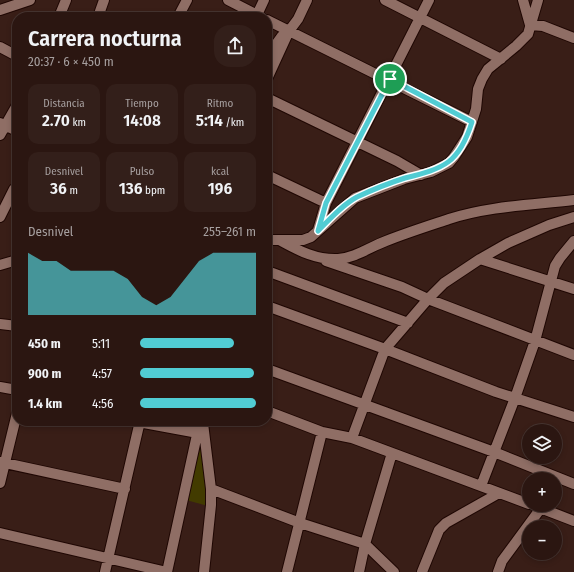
<!DOCTYPE html>
<html lang="es">
<head>
<meta charset="utf-8">
<style>
  :root { --surface:#2b1611; --page:#331f1a; --text:#f1f3f6; --muted:#a69f9f; --line:#473531; --accent:#51ccd3 }
  body { margin:0; font-family:"Fira Sans Condensed",sans-serif; background:var(--page); color:var(--text); height:100vh; display:flex; flex-direction:column; font-size:15px; white-space:nowrap }
  * { box-sizing:border-box; margin:0 }
  p { font-size:13px; color:var(--muted) }
  .icon { flex:none; width:22px; height:22px; fill:none; stroke:currentColor; stroke-width:2; stroke-linecap:round; stroke-linejoin:round }
  .map { position:relative; flex:1; overflow:hidden }
  .drawer { position:absolute; left:12px; top:12px; width:260px; height:414px; display:flex; flex-direction:column; background:var(--surface); border-radius:16px; box-shadow:0 2px 6px #0003,0 0 0 1px var(--line) }
  .drawer>* { flex:none }
  .fabs { position:absolute; left:522px; top:424px; display:grid; gap:8px }
  .fabs a { display:grid; place-items:center; width:40px; height:40px; border-radius:50%; background:var(--surface); box-shadow:0 2px 6px #0003,0 0 0 1px var(--line); font-size:20px }
  .pin { position:absolute; display:grid; place-items:center; width:34px; height:34px; color:#fff; margin:-17px; border:2px solid #fff; border-radius:50%; box-shadow:0 1px 4px #0007 }
  .round { display:grid; place-items:center; flex:none; width:42px; height:42px; border-radius:16px; background:var(--page) }
  .head { display:flex; align-items:center; justify-content:space-between; height:68px; padding:0 16px }
  h1 { font-size:22px; font-weight:600; line-height:30px }
  .stats { display:grid; grid-template-columns:repeat(3,1fr); gap:6px; height:68px; padding:4px 16px }
  .stats div { display:grid; align-content:center; border-radius:10px; background:var(--page); text-align:center }
  .stats b { font-size:17px; font-weight:600 }
  .stats small { font-size:11px; font-weight:400 }
  .stats p { font-size:11px }
  .chart { height:112px; padding:8px 16px }
  .chart p { display:flex; justify-content:space-between }
  .chart svg { width:100%; height:72px; margin-top:4px; fill:var(--accent); opacity:.7 }
  ul { padding:0 16px; list-style:none; font-size:13px }
  li { display:grid; grid-template-columns:64px 48px 1fr; align-items:center; height:30px }
  li i { height:10px; border-radius:5px; background:var(--accent) }
  .map>svg:first-child { display:block }
  .green { fill:#423b00 }
  .lines { fill:none; stroke-linecap:round; stroke-linejoin:round }
  .minor-casing { stroke:#1f0703; stroke-width:12 }
  .minor { stroke:#8f6e65; stroke-width:10 }
  .route-casing { stroke:#fff; stroke-width:8 }
  .route { stroke:#51ccd3; stroke-width:5 }
</style>
</head>
<body>
<div class="map">
<svg width="574" height="572" viewBox="0 0 574 572">
  <rect width="100%" height="100%" fill="#391e17"/>
  <path class="green" d="M203,439L208,506L186,500Z"/>
  <g class="lines">
    <defs>
      <path id="minor" d="M228,0L261,17
        M385,0L501,59
        M523,0L530,25L543,26L574,38
        M0,10L30,0
        M257,15L264,0
        M59,17L66,0
        M98,17L104,0
        M178,17L187,0
        M267,20L472,122
        M0,47L17,56
        M267,57L282,36
        M267,79L289,31L298,19L307,0
        M267,98L397,161L421,175
        M0,123L17,131
        M0,135L17,105
        M267,175L326,203
        M0,217L14,189
        M318,230L326,203L429,0
        M267,240H303L311,237L355,198L404,179L431,172L449,163L454,157L467,137L476,109L478,89L482,79L488,69L516,46L528,34L538,0
        M281,241C299,251 317,260 338,259C355,258 370,247 386,241C406,233 428,226 449,219C489,206 532,205 574,200
        M480,259L574,289
        M326,261L402,287L428,299L574,355
        M0,265L17,260
        M267,271L408,323
        M267,306L385,349L496,392L574,417
        M0,324L17,326
        M267,369L494,452L574,484
        M0,387L17,390
        M267,411L322,432L352,438L529,504
        M133,421L198,433
        M203,423L211,489V505L204,572
        M352,438L385,349L428,299L444,283L480,259L508,243L549,225L574,217
        M0,462L125,489
        M0,483L17,413
        M481,486L515,398L535,341L555,266L560,258L574,241
        M211,489L300,523L365,544L394,572
        M535,506L574,521
        M0,533L167,572
        M105,572L140,421
        M167,572L200,421
        M287,572L322,432
        M359,572L365,544L392,453
        M422,572L439,530L446,523L499,493
        M498,572L502,561L541,508"/>
    </defs>
    <use href="#minor" class="minor-casing"/>
    <use href="#minor" class="minor"/>
  </g>
  <g class="lines">
    <defs>
      <path id="route" d="M390,79L472,122C459,163 445,168 405,178C389,183 372,190 357,197C342,205 330,219 318,231L326,203Z"/>
    </defs>
    <use href="#route" class="route-casing"/>
    <use href="#route" class="route"/>
  </g>
</svg>
<div class="fabs">
<a><svg class="icon" aria-label="layers" viewBox="0 0 24 24"><path d="M12 4l9 5-9 5-9-5zM3 14l9 5 9-5"/></svg></a>
<a>+</a>
<a>−</a>
</div>
<div class="pin" style="left:390px;top:79px;background:#1e9e55"><svg class="icon" aria-label="arrive" viewBox="0 0 24 24"><path d="M6 21V4h12l-3 4 3 4H6"/></svg></div>
<section class="drawer">
<div class="head"><div><h1>Carrera nocturna</h1><p>20:37 · 6 × 450 m</p></div><a class="round"><svg class="icon" aria-label="share" viewBox="0 0 24 24"><path d="M12 15V3M7 8l5-5 5 5M5 13v7h14v-7"/></svg></a></div>
<div class="stats">
<div><p>Distancia</p><b>2.70<small> km</small></b></div>
<div><p>Tiempo</p><b>14:08</b></div>
<div><p>Ritmo</p><b>5:14<small> /km</small></b></div>
</div>
<div class="stats">
<div><p>Desnivel</p><b>36<small> m</small></b></div>
<div><p>Pulso</p><b>136<small> bpm</small></b></div>
<div><p>kcal</p><b>196</b></div>
</div>
<div class="chart"><p><span>Desnivel</span>255–261 m</p>
<svg viewBox="0 0 160 44" preserveAspectRatio="none"><path d="M0 44V6L10 11L20 11L30 17L40 17L50 17L60 17L70 22L80 33L90 38L100 33L110 22L120 11L130 6L140 6L150 6L160 6V44z"/></svg>
</div>
<ul>
<li><b>450 m</b>5:11<i style="width:81%"></i></li>
<li><b>900 m</b>4:57<i style="width:98%"></i></li>
<li><b>1.4 km</b>4:56<i style="width:100%"></i></li>
</ul>
</section>
</div>
</body>
</html>
